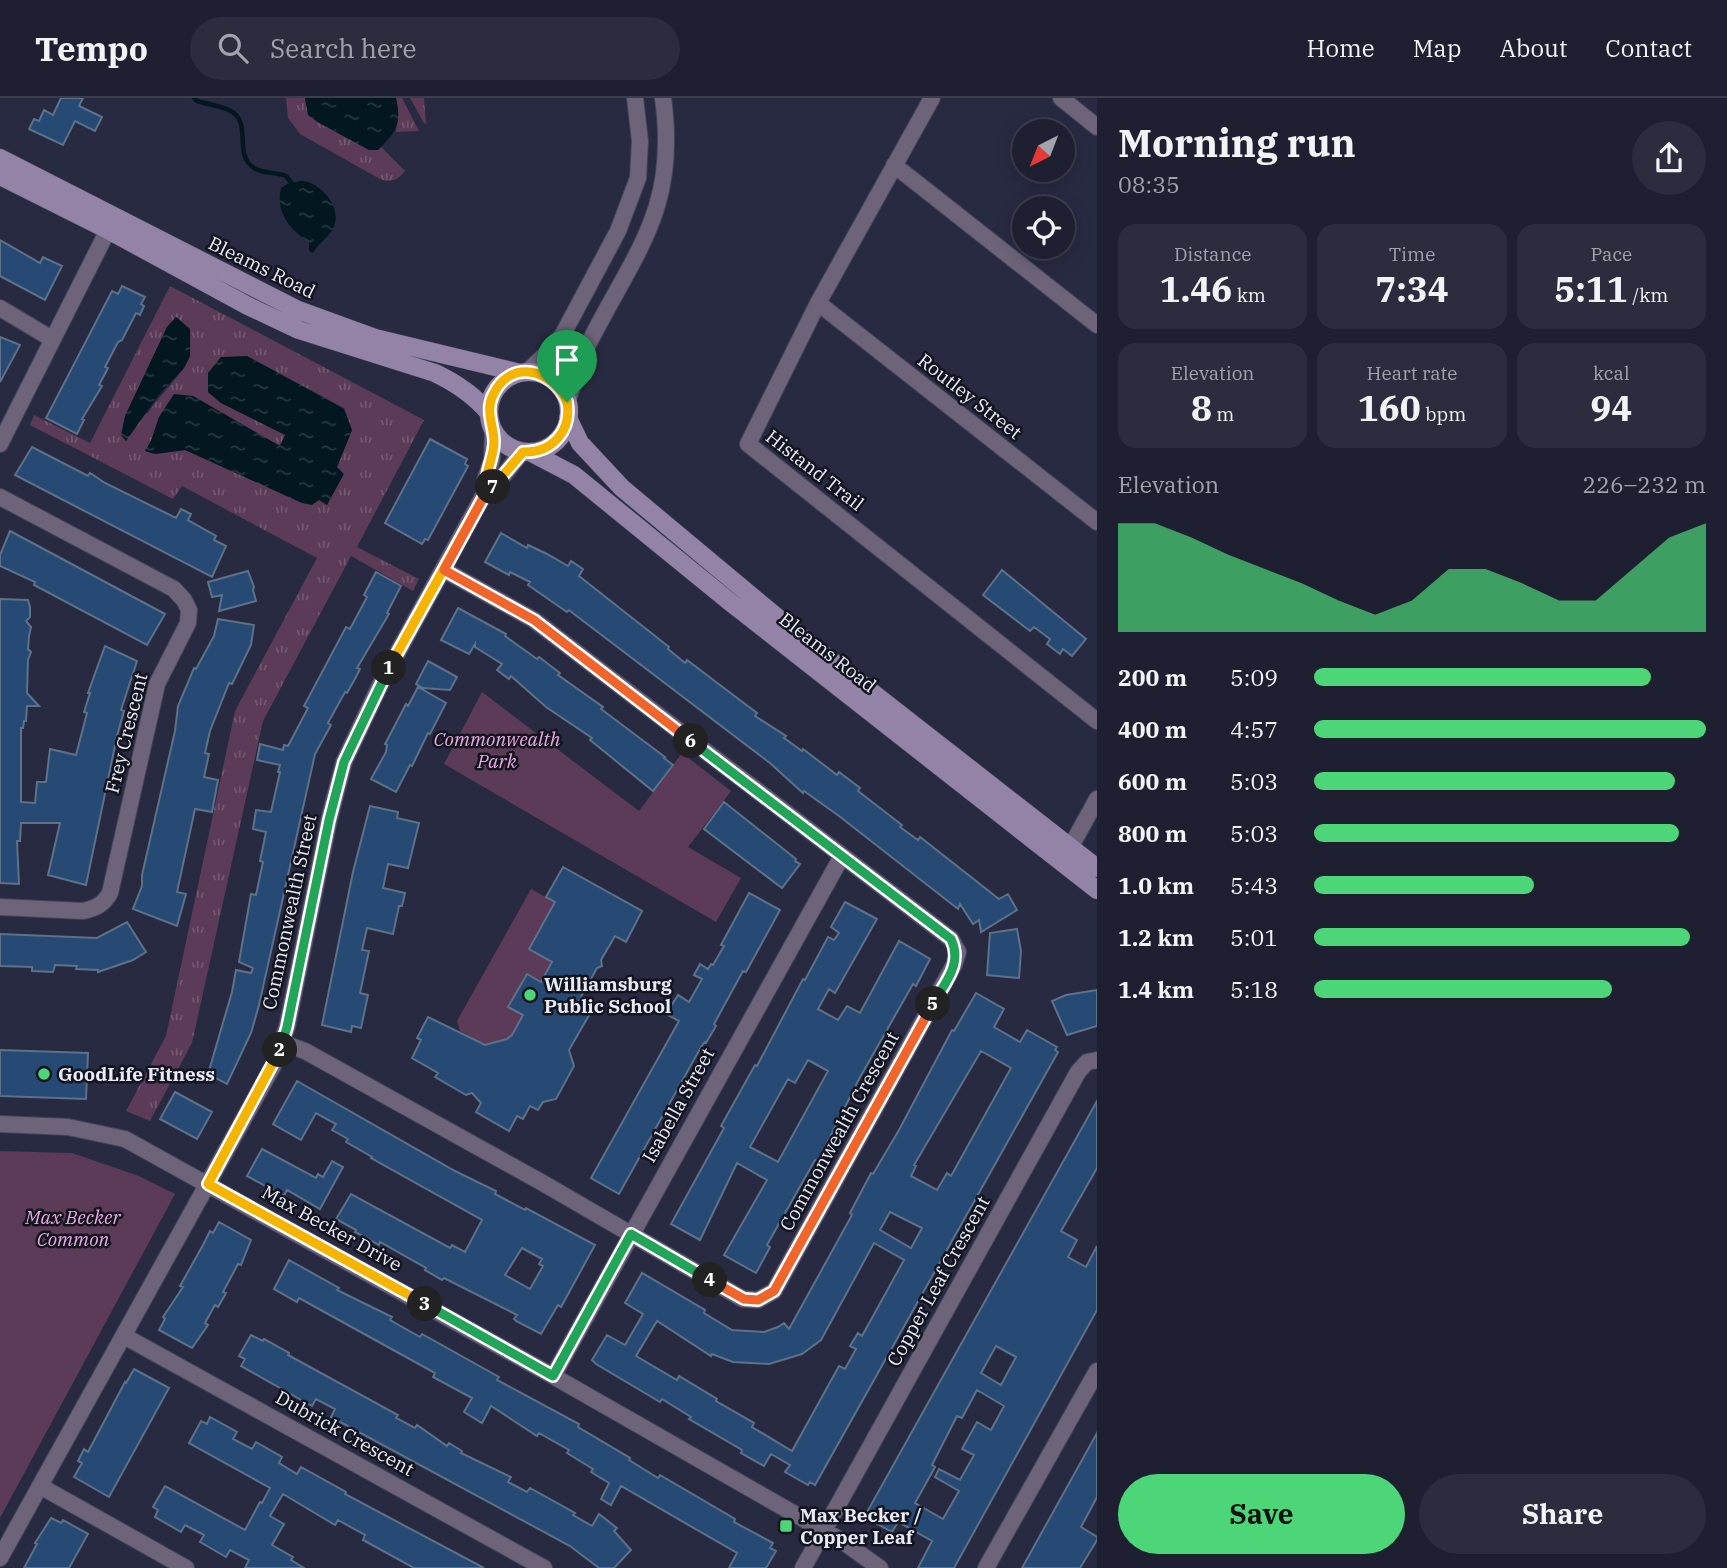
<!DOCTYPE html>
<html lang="en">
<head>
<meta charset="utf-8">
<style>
  :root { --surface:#1e2032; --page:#2b2d3e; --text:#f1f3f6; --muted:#a1a3ac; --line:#3c3e4d; --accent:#4cd677 }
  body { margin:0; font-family:"IBM Plex Serif",serif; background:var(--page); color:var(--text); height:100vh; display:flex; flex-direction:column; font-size:26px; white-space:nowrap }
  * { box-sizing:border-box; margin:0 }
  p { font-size:23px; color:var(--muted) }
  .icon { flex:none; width:38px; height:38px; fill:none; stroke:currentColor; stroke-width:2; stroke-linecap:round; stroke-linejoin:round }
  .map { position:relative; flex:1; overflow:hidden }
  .panel { display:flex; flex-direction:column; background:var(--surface); width:630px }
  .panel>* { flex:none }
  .needle { width:46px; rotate:222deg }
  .fabs { position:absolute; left:1012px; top:21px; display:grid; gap:14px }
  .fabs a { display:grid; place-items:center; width:63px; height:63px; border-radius:50%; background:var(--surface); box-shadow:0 4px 18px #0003,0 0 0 2px var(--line); font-size:35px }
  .pin { position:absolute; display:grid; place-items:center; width:60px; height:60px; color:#fff; margin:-72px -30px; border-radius:50% 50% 50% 0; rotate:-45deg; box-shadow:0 0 7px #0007 }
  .pin .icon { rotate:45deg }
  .km { position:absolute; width:35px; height:35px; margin:-18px; border-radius:50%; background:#222; color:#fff; font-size:19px; line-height:35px; text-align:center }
  .round { display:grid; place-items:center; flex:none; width:74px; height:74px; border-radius:37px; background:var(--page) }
  .head { display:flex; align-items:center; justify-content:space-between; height:119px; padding:0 21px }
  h1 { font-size:38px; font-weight:700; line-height:52px }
  .metrics { display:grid; grid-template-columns:repeat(3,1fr); gap:10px; height:119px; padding:7px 21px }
  .metrics div { display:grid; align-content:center; border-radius:18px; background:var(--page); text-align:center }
  .metrics b { font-size:35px; font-weight:700 }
  .metrics small { font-size:19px; font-weight:400 }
  .metrics p { font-size:19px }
  .chart { height:196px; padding:14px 21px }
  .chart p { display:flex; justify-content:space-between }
  .chart svg { width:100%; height:126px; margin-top:7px; fill:var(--accent); opacity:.7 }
  .action { display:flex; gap:14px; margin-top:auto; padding:14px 21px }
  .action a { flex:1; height:80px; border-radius:42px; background:var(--accent); color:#111; font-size:28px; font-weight:700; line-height:80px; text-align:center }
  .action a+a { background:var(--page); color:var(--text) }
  ul { padding:0 21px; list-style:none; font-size:23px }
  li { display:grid; grid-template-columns:112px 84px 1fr; align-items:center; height:52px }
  li i { height:18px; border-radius:9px; background:var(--accent) }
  header { display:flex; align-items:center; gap:42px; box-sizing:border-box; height:98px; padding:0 35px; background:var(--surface); border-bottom:2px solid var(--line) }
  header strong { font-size:33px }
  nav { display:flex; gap:38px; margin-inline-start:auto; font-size:24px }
  .search { width:490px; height:63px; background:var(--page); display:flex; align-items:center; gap:18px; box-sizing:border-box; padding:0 24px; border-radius:38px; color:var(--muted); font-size:26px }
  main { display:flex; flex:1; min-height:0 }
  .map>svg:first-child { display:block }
  .grass { fill:url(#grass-tufts); fill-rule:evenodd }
  .park { fill:#5b3b57 }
  .water { fill:url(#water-ripples) }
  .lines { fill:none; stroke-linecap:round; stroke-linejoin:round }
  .stream { stroke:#021720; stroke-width:4.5 }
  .building { fill:#264a74; stroke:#5d7188; stroke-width:2; fill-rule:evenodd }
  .minor-casing { stroke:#43455c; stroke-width:18 }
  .secondary-casing { stroke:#43455c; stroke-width:19 }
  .minor { stroke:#6e647a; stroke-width:16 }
  .secondary { stroke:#9383a7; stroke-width:18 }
  .split-1-casing { stroke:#fff; stroke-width:14 }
  .split-2-casing { stroke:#fff; stroke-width:14 }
  .split-3-casing { stroke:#fff; stroke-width:14 }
  .split-4-casing { stroke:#fff; stroke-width:14 }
  .split-5-casing { stroke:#fff; stroke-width:14 }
  .split-6-casing { stroke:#fff; stroke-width:14 }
  .split-7-casing { stroke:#fff; stroke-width:14 }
  .split-8-casing { stroke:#fff; stroke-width:14 }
  .split-1 { stroke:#f5b400; stroke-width:9 }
  .split-2 { stroke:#22a559; stroke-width:9 }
  .split-3 { stroke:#f5b400; stroke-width:9 }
  .split-4 { stroke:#22a559; stroke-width:9 }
  .split-5 { stroke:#f0652b; stroke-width:9 }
  .split-6 { stroke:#22a559; stroke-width:9 }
  .split-7 { stroke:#f0652b; stroke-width:9 }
  .split-8 { stroke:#f5b400; stroke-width:9 }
  .poi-dot { fill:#4cd677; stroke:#12141e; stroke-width:2.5 }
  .labels { text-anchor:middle; stroke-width:5; stroke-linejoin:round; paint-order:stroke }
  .street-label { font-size:19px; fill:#e8eafa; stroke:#12141e }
  .park-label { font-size:19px; font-style:italic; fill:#eda7e4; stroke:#12141e }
  .poi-label { font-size:19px; font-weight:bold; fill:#e8eafa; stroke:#12141e; text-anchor:start }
</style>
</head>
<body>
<header>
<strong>Tempo</strong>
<div class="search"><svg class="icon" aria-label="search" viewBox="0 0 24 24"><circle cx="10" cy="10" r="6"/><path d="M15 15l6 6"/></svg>Search here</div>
<nav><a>Home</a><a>Map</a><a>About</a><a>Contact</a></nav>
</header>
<main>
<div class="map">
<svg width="1097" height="1470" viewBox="0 0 1097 1470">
  <defs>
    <pattern id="grass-tufts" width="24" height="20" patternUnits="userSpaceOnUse" patternTransform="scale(1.75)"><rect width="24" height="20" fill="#5b3b57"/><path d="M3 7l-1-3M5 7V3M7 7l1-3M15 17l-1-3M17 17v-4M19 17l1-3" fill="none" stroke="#735870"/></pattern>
    <pattern id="water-ripples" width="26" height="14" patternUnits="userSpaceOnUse" patternTransform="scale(1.75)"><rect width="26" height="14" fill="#021720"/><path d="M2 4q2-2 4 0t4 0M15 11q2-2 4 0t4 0" fill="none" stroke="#273941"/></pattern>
  </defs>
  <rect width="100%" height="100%" fill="#282a42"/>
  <path class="grass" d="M286,0H305L306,7L378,52L381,49L405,73C398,82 391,85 380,81L300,36L288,20Z
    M396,0H402L419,33L396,34L398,11Z
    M410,0H424L426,26L424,25Z
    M170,188L424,322L357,449L419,481L413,493L351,458L263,623L192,945L150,1023L126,1013L166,938L235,613L317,460L182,388L173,401L30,327L34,317L90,345ZM176,219L190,231C189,240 192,252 189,260C185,273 158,299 148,315L125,318L167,229ZM247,258L344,310L352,332L337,369L206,360L185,352L155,356L145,353L151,343L159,319L193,298L279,348L286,337L221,305L208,294Z"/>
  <path class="park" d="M482,594L639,713L682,655L731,693L688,749L741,780L716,824L444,666Z
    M531,791L555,804L552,864L541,884L509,909L523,917L510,940L506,941L507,945L501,942L491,945L485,956L470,947L473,940L460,933L457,923Z
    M0,1053L72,1055L139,1078L175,1096L0,1420Z"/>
  <path class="water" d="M305,0H396C402,27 396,34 378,52H369L319,25L308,17Z
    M300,83C318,82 340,106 335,125C332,138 319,144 313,155L309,153V144C290,132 275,114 281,90L287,86Z
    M176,219L190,231V258L184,270L158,298L126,343L121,337L125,318L167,229Z
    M247,258L344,311L352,332L337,369L344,376L327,407L319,402L312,407L302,405L185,352L155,356L145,353L151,343L159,319L174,296L193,298L280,348L285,337L221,305L208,294V275L221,259Z"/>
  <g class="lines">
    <path class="stream" d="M194,0L197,3C207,6 220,8 229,12C254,24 232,56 254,70C263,76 276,74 286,78L294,88"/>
  </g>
  <path class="building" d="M61,0H83L79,8L102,19L95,33L75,23L63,47L29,31L34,21L39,23L44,12L53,17Z
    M0,142L40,165L43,159L62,168L45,202L0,178Z
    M122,188L145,199L141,206L144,208L140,217L136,215L122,242L118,244L105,269L108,270L99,287L102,288L82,321L84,322L77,336L46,320L112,193L118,196Z
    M0,239L20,247L0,284Z
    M430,341L467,361L465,366L468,368L428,442L425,441L422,446L385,425Z
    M32,349L88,378L90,375L105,385L176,420L181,411L191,416L188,422L216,438L214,442L226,448L212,479L15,377Z
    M10,433L165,516L147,547L34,487L35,484L0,468V457Z
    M501,435L527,450L528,447L547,456L568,468L571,463L583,471L579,478L669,549L668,551L685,565L687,562L716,584L757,615L755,618L786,638L784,640L802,653L803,651L837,677L839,674L860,690L858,693L902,727L900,729L918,742L920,739L999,801L1008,796L1017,812L981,834L979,822L973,826L960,806L958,811L839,718L804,693L803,695L770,665L574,516L569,512L567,514L528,487L530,484L510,474L509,477L485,464Z
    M1002,472L1086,541L1072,558L1063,551L1060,556L1047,546L1050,541L1034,529L1030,533L983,497Z
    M248,473L254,489L253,492L256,503L219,513L222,497L212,499L208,484Z
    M376,474L401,488L387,515L389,516L357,570L360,571L356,579L347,595L345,594L328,625L331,627L315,656L259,907L251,935L227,986L208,976L232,894L236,872L251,875L253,870L239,864L251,796L256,797L263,764L260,763L266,734L253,731L256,712L271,714L280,674H278L280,667L257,662L260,646L283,652L284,647L288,648L308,610L304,608L346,529L350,531L367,499L364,497Z
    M0,501L28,502L30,509V519L26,523L31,529L29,538L28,551L31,554L28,562L27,595L39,608H27L26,623H24L23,630H21V704L35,705L37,684H46L50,651L76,657L87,615L84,614L90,595H88L105,548L137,563L121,612L124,613L117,638L86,787L48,777L60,725H21L20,743H17L19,786L0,785Z
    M458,510L506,536L505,538L537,561L539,559L560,575L558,577L603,609L601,611L665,659L664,660L673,667L653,693L590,642L592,640L546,609L511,578L509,581L497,572L502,566L475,549V546L469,556L441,542Z
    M218,521L254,527L251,547L232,586L229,585L210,633L205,655L209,656L204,679L218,682L212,714L195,711L177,794L186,796L177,828L133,811L142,788V777L175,633L178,608L194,570L196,571L214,538Z
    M428,563L457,579L450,592L423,590L416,586Z
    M418,589L446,605L430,636L428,635L412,668L410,667L396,694L371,681L386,654L387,647L385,646L406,606L408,608Z
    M724,704L796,761L795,763L800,766L782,790L704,731Z
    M370,708L398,714L397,720L419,725L408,770L388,766L383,790L405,795L402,808H399L393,836L367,830L362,852L369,853L360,895L368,897L361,930L352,928L351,934L322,927L353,774Z
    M563,769L642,813L626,844L615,838L601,862L602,868L597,870L578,904L592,912L569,952L574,968L556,1001L543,1004L538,1012L530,1008L523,1021L517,1018L509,1033L476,1014L481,1005L472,995L466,997L435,979L438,975L412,960L421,942L417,940L428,919L485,947L507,941L512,937L523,917L508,909L527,876L541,884L552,864L529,851L555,804L546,799Z
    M749,795L780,812L746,874L743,873L714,926L716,928L706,945L705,944L701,949L619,1096L591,1080L679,923L666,916L678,897L689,904L702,881L694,877L700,866L708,871L711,866L713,867L724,848L721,847Z
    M845,804L877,821L835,895L829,891L818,911L838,922L847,908L860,915L899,843L930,861L916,888L913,886L859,981L818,1063L815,1062L767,1147L770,1149L756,1175L724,1157L767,1082L737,1065L700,1142L671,1126L724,1030L721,1028L755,967L757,968L803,881L805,882L828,839L834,842L839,835L831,829ZM808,962L828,973L778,1064L750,1049L788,981L795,985Z
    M127,824L146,854L133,862L98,874V872L76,871L77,868L55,867L53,874L32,873V869L0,868V836L97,840Z
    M1017,831L1021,853L1019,880L987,877L990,835Z
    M1097,892V928L1067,937L1052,903L1066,897Z
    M976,895L1004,911L994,929L1020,944L1027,932L1057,949L1055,952L1058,954L815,1387L810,1384L808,1387L785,1374L790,1367L771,1356L764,1368L741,1355L742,1352L689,1321L691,1319L662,1301L660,1304L596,1266L592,1262L607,1237L625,1247L643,1216L625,1205L642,1175L705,1212L704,1215L732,1232L764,1234L778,1229L784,1225L789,1231L852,1117L850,1115L871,1075L873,1076L899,1032L952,932L954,933ZM981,953L1011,970L951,1078L947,1075L937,1092L911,1078L916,1068L914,1067ZM890,1114L922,1130L911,1150L880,1132ZM874,1145L904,1162L862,1238L858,1235L850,1248L856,1251L845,1271L839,1268L792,1353L752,1329L754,1325L716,1303L717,1301L679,1278L677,1282L636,1258L657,1223L711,1258L712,1256L733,1264L769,1266L802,1256L821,1242Z
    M0,952L88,955L86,1001L0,998Z
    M297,983L455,1073L496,1093L495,1096L525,1112L526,1110L595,1147L561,1209L558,1207L541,1236L516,1223L514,1221L517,1217L444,1180L442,1182L425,1172L426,1170L380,1144L379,1147L363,1138L355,1134L356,1132L336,1121L351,1096L450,1150L452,1147L465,1154L482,1122L371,1060L372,1059L346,1044L348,1041L332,1032L336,1026L316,1015L301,1042L273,1026ZM522,1150L542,1161L539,1166L543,1168L530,1191L505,1177Z
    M175,994L212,1014L197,1041L160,1021Z
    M1097,1003V1070L1061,1133L1077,1142L1068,1159L1086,1169L1097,1148V1212L954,1470H918L932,1443L898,1424L892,1434L870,1422L873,1417L867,1414ZM996,1248L1016,1259L1001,1287L981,1275ZM977,1292L1004,1308L991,1332L977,1324L962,1351L974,1357L960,1382L939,1371L935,1379L959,1393L943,1421L915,1405L935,1369L932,1367L957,1318L962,1320Z
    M262,1051L316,1080L318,1076L323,1079L332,1063L343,1069L320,1111L287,1092L284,1098L247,1078Z
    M219,1124L251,1142L241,1167L238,1166L223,1194L226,1195L218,1209L215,1207L205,1225L208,1227L192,1250L159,1232L165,1221L163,1219L183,1189L180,1188L203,1147L210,1133L213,1135Z
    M289,1162L339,1190L337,1192L392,1219L390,1222L420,1239L422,1236L499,1279L497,1282L579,1326L578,1329L630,1360L629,1362L658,1380L660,1377L735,1421L734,1424L773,1445L770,1450L776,1453L766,1470H729L737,1455L621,1388L611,1407L601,1401L609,1385L591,1374L593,1371L567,1355L569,1352L539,1335L537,1338L491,1308L482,1325L464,1314L472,1300L433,1279L435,1275L299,1200L297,1204L274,1191Z
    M251,1237L263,1243L264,1241L289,1255L288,1257L398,1317L396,1320L415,1330L417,1327L447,1348L449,1345L462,1353L461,1355L511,1379L508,1384L527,1394L530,1390L575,1415L573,1417L592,1428L599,1416L617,1430L614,1433L631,1452L614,1470H599L570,1448L331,1319L335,1311L316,1301L312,1308L241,1268L245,1261L239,1258Z
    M134,1271L169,1290L109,1399L74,1379L82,1365L78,1363L84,1351L88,1354L125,1284L126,1285Z
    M210,1319L237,1334L233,1341L252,1351L256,1344L282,1359L279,1365L297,1376L301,1369L346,1394L345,1396L484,1470H414L363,1442L365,1437L338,1422L335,1427L283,1396L270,1418L284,1426L272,1447L293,1459L291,1462L304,1470H245L249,1462L230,1452L226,1459L200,1444L204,1437L185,1427L181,1434L155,1419L158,1412L153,1409L165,1388L245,1432L260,1404L262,1405L270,1390L189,1345L201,1323L207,1326Z
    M1097,1335V1399L1081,1429L1097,1439V1442L1080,1470H1022Z
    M51,1420L61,1425L63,1422L88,1436L69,1470H24L37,1446L35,1445Z"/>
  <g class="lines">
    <defs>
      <path id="minor" d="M932,0L818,205L748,346L1097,623
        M1061,0L1097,29
        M894,67L1097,227
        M818,205L1097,424
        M0,210L52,241
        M527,274L550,252L563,236L618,133L638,80L640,43L635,0
        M567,304C575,282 581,259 592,239C638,150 678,108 663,0
        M0,346L108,132
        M487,391L485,382L492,361L493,332
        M0,399L174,491L184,502L189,512L188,525L157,586L110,795C103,807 96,810 83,813L0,809
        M1070,750L1097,701
        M283,945L305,953L541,1084L743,1201L758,1202L774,1193L954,867L958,854L951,841L534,522L444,472
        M0,1026L68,1029L125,1041L553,1278L842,1443L880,1470
        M124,1238L544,1470
        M553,1278L842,758
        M40,1388L186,1470
        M0,1460L273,968L287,929L329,722L344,664L382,583L487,391C500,386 512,365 523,353
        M803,1470L1078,974L1087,964L1097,962
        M986,1470L1097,1273"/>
      <path id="secondary" d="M0,60L298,212L375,240L520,275
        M0,78L108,132L248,208L299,232L435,275C456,285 474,297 489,315
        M489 314a40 40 0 1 1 80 0a40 40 0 1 1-80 0Z
        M568,320L580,345L622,390L791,531L1097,770
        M530,354L574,377L730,504L1097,792"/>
    </defs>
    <use href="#minor" class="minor-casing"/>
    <use href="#secondary" class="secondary-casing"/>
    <use href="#minor" class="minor"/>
    <use href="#secondary" class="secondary"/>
  </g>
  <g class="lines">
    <defs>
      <path id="split-1" d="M389,570L488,391C483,376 494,361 494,344C494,328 485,313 493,297C510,260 553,271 567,304"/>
      <path id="split-2" d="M280,952L287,929L329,722L344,664L389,570"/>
      <path id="split-3" d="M280,952L208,1086L425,1206"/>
      <path id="split-4" d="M425,1206L553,1278L631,1136L710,1182"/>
      <path id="split-5" d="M710,1182L744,1201L758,1202L774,1193L933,906"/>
      <path id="split-6" d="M691,643L951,841C963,866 945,884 933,906"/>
      <path id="split-7" d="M493,389L488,391L444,472L534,522L691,643"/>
      <path id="split-8" d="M493,389L523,354C552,355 572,333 567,304"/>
    </defs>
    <use href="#split-1" class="split-1-casing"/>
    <use href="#split-2" class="split-2-casing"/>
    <use href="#split-3" class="split-3-casing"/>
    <use href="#split-4" class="split-4-casing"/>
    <use href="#split-5" class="split-5-casing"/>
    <use href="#split-6" class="split-6-casing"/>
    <use href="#split-7" class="split-7-casing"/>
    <use href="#split-8" class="split-8-casing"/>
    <use href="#split-1" class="split-1"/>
    <use href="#split-2" class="split-2"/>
    <use href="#split-3" class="split-3"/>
    <use href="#split-4" class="split-4"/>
    <use href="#split-5" class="split-5"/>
    <use href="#split-6" class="split-6"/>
    <use href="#split-7" class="split-7"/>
    <use href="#split-8" class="split-8"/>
  </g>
  <g class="poi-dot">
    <circle cx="530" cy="897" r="7"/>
    <circle cx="44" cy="976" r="7"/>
    <rect x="779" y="1421" width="14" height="14" rx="3.5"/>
  </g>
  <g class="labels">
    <g class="street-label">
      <text transform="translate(262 169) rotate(26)" y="7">Bleams Road</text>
      <text transform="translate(970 298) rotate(38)" y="7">Routley Street</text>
      <text transform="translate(815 372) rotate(38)" y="7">Histand Trail</text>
      <text transform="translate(828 554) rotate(38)" y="7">Bleams Road</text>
      <text transform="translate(126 635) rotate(-76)" y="7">Frey Crescent</text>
      <text transform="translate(289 814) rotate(-78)" y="7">Commonwealth Street</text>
      <text transform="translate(678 1007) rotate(-61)" y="7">Isabella Street</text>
      <text transform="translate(839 1033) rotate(-61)" y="7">Commonwealth Crescent</text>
      <text transform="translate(332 1130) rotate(29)" y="7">Max Becker Drive</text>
      <text transform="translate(938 1183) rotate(-61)" y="7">Copper Leaf Crescent</text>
      <text transform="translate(345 1335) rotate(29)" y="7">Dubrick Crescent</text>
    </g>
    <g class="park-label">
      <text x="497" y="648">Commonwealth<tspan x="497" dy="22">Park</tspan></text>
      <text x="73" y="1126">Max Becker<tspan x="73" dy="22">Common</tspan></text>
    </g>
    <g class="poi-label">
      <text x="544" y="893">Williamsburg<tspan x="544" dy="22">Public School</tspan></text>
      <text x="58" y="983">GoodLife Fitness</text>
      <text x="800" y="1424">Max Becker /<tspan x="800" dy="22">Copper Leaf</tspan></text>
    </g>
  </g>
</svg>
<div class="fabs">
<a><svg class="needle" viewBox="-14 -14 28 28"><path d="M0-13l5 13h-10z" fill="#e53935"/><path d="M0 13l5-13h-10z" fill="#a1a3ac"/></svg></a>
<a><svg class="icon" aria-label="locate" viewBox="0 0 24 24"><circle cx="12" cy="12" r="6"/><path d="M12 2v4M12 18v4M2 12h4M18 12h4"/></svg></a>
</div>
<div class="pin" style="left:567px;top:304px;background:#1e9e55"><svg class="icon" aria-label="arrive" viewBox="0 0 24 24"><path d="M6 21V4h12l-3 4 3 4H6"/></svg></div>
<b class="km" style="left:389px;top:570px">1</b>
<b class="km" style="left:280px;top:952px">2</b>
<b class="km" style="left:425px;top:1206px">3</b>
<b class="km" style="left:710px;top:1182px">4</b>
<b class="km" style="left:933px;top:906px">5</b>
<b class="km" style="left:691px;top:643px">6</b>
<b class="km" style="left:493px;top:389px">7</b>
</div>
<section class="panel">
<div class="head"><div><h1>Morning run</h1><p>08:35</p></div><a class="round"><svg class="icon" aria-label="share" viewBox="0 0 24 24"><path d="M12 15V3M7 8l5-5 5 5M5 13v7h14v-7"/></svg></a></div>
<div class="metrics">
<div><p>Distance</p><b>1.46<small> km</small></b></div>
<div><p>Time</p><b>7:34</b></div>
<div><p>Pace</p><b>5:11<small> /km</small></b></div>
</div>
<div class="metrics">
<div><p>Elevation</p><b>8<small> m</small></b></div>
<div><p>Heart rate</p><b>160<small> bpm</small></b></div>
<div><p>kcal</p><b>94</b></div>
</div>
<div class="chart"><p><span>Elevation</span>226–232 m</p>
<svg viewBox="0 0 160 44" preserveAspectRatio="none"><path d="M0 44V6L10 6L20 11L30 17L40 22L50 27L60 33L70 38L80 33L90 22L100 22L110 27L120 33L130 33L140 22L150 11L160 6V44z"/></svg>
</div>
<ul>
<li><b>200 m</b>5:09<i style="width:86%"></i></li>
<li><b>400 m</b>4:57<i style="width:100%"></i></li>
<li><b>600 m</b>5:03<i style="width:92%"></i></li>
<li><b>800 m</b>5:03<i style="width:93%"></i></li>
<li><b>1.0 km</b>5:43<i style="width:56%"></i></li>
<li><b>1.2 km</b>5:01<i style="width:96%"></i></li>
<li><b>1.4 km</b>5:18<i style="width:76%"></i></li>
</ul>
<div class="action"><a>Save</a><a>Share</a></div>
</section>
</main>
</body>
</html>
